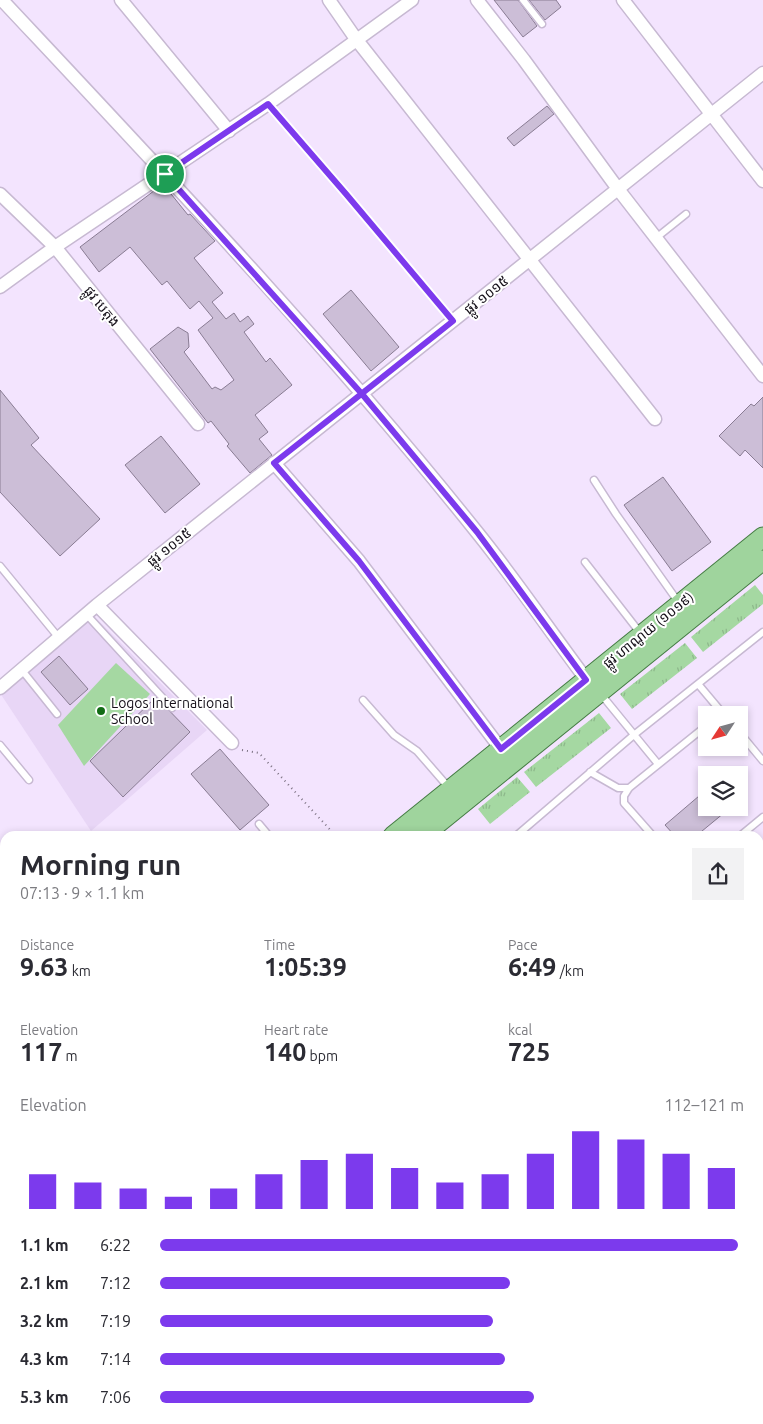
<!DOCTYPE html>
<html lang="en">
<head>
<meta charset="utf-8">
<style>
  :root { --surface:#fff; --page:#f2f2f3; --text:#2b2b33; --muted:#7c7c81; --accent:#7c3aed }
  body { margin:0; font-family:Ubuntu,"Noto Sans Khmer",sans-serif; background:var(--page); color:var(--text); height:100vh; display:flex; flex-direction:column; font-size:19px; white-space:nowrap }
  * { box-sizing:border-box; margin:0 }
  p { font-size:16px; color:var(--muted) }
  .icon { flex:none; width:28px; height:28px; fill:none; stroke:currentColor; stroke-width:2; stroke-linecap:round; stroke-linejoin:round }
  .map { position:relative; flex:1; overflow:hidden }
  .drawer { position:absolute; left:0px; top:831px; width:764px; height:594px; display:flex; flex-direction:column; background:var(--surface); border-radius:15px 15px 0 0; box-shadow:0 2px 8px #0003 }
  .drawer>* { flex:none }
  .needle { width:32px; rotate:234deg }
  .fabs { position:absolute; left:698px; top:706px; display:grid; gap:10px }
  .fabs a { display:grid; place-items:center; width:50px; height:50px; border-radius:0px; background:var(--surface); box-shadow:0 2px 8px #0003; font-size:25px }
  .pin { position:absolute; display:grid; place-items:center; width:42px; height:42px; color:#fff; margin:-21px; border:2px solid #fff; border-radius:50%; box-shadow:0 1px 5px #0007 }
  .round { display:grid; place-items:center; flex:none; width:52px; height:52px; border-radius:0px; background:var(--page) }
  .headline { display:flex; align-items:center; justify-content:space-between; height:85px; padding:0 20px }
  h1 { font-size:28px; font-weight:700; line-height:38px }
  .metrics { display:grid; grid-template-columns:repeat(3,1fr); gap:8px; height:85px; padding:5px 20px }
  .metrics div { display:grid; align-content:center }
  .metrics b { font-size:25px; font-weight:700 }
  .metrics small { font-size:14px; font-weight:400 }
  .metrics p { font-size:14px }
  .chart { height:140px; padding:10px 20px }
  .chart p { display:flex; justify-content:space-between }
  .chart svg { width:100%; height:90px; margin-top:5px; stroke:var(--accent); stroke-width:6 }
  ul { padding:0 20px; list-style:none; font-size:16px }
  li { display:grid; grid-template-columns:80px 60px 1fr; align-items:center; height:38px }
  li i { height:12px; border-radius:6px; background:var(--accent) }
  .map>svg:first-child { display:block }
  .built { fill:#e8d6f6 }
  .grass { fill:url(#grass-tufts) }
  .pitch { fill:#a5d8a2 }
  .building { fill:#ccbed7; stroke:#897c93 }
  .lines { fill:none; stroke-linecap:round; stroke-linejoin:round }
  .lane-casing { stroke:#c7b9d2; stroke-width:9 }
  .street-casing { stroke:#c7b9d2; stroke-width:15 }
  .secondary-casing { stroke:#c7b9d2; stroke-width:20 }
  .primary-casing { stroke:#457c44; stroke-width:21 }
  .path { stroke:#7b7182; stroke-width:2; stroke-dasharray:1 4; stroke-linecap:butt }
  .lane { stroke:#fff; stroke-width:6 }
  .street { stroke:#fff; stroke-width:12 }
  .secondary { stroke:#fff; stroke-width:18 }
  .primary { stroke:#9fd49d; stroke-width:19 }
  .route-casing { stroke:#fff; stroke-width:10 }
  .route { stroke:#7c3aed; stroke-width:6 }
  .poi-dot { fill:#136c16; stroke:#fff; stroke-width:2 }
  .labels { text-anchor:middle; stroke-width:4; stroke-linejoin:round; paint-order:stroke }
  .street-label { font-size:14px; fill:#140f18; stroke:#fff }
  .poi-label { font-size:14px; fill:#140f18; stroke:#fff; text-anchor:start }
</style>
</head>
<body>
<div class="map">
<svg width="763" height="1424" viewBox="0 0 763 1424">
  <defs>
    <pattern id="grass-tufts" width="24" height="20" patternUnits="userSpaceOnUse" patternTransform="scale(1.25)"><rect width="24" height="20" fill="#a5d8a2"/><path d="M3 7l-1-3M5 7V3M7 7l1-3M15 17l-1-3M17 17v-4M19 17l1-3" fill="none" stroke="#8db88b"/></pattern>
  </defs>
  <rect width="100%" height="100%" fill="#f3e4fe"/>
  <path class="built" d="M93,615L207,730L91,831L0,693Z"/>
  <path class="grass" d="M755,585L763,595V604L703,652L691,637Z
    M685,643L697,658L632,709L620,694Z
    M599,713L611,728L536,787L524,772Z
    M517,777L530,792L490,824L478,809Z"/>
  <path class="pitch" d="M116,663L150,694L84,766L58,725Z"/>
  <path class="building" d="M494,0H518L537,26L523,37Z
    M529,0H556L561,7L545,20Z
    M547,106L554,114L514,146L507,138Z
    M163,184L188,215L190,214L215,241L194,258L223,293L212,302L226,319L234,313L240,322L248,316L254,324L244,332L266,362L270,358L292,385L255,415L268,432L259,439L272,455L250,473L227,446L229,444L211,421L208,423L150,349L178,327L188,333L189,347L184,352L212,389L215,387L221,390L234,380L198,330L213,318L199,301L190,309L167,281L162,285L130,247L99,272L80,247Z
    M351,290L399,347L371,371L323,314Z
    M0,390L39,438L31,445L100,519L60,556L0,492Z
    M763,397V468L745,450L740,456L719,436L751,404L754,406Z
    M161,436L200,484L165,513L125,465Z
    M663,477L711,542L672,571L624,505Z
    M59,656L88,689L70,705L41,672Z
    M156,697L190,732L123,797L90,761Z
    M220,749L269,805L240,830L191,774Z
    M706,790V808H730L696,836H675L665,825Z"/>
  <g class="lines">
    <defs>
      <path id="lane" d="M523,0L542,24
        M268,104L346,194L453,321
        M656,238L686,214
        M594,480L616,514L679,603
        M585,562L641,634
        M0,566L59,638
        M86,614L172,708
        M21,669L57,714
        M698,684L724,715
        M600,693L658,764
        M363,700L394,735L417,751L450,789
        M739,732L763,761
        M0,745L29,780
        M590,772L618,788H629
        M259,824L269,836
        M516,836L635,734L763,632
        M653,836L624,803V796L629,788L706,726
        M740,836L763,817
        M0,1140L5,1146"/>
      <path id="street" d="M2,0C164,173 328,346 476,531C515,579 549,630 586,679L592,685
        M121,0L229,131
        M329,0L356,39L655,419
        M477,0L524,60L618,189L763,376
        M623,0L763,181
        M0,194L55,247L198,424
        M0,287L55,247L268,104L412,0
        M274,463L359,561L501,749
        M97,605L232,743
        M0,688L97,605L763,73
        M0,937L5,943
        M759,1014L763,1019
        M759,1167L763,1172
        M0,1307L5,1312
        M0,1396L5,1401
        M22,1420L26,1424
        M125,1420L130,1424
        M730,1420L734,1424
        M318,1424L322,1420
        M539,1424L543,1420"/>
      <path id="secondary" d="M565,1420L570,1424"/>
      <path id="primary" d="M393,836L763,537
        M422,836L763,560
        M0,1155L5,1151
        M0,1177L5,1173"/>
    </defs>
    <use href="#lane" class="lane-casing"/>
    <use href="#street" class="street-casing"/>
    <use href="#secondary" class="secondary-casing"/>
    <use href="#primary" class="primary-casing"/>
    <path class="path" d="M242,750L259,753L336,836"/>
    <use href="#lane" class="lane"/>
    <use href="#street" class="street"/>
    <use href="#secondary" class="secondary"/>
    <use href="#primary" class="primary"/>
  </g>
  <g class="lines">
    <defs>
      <path id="route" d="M165,174L362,394L477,532L586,680L501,749L359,561L274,463C334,416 393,369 453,321L346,194L268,104L165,174"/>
    </defs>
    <use href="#route" class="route-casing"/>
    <use href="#route" class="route"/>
  </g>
  <circle class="poi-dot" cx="101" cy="711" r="5"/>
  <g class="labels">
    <g class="street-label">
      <text transform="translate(486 295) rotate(-39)" y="5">ផ្លូវ ១០១៥</text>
      <text transform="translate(102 306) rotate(51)" y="5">ផ្លូវ បេតុង</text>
      <text transform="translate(169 547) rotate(-39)" y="5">ផ្លូវ ១០១៥</text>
      <text transform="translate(648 630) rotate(-39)" y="5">ផ្លូវ ហាណូយ (១០១៩)</text>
    </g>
    <g class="poi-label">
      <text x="111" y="708">Logos International<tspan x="111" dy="16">School</tspan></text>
    </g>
  </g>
</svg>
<div class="fabs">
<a><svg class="needle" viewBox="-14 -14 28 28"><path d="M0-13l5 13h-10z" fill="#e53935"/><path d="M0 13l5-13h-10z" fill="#7c7c81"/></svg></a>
<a><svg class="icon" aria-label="layers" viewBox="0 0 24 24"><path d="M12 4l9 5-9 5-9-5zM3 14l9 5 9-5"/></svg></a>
</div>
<div class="pin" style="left:165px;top:174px;background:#1e9e55"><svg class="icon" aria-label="arrive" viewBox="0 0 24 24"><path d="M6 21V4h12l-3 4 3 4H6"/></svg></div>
<section class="drawer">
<div class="headline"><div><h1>Morning run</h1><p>07:13 · 9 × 1.1 km</p></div><a class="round"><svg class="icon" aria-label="share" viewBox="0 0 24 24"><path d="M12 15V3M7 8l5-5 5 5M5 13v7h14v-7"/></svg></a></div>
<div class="metrics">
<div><p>Distance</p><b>9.63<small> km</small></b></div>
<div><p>Time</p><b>1:05:39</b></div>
<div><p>Pace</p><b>6:49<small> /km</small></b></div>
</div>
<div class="metrics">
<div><p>Elevation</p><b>117<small> m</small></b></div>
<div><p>Heart rate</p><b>140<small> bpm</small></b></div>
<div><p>kcal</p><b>725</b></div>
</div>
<div class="chart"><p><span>Elevation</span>112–121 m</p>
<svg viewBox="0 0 160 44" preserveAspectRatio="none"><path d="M5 44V27M15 44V31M25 44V34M35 44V38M45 44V34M55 44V27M65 44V20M75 44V17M85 44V24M95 44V31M105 44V27M115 44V17M125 44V6M135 44V10M145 44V17M155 44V24"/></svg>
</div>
<ul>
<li><b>1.1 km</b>6:22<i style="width:99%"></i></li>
<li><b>2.1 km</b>7:12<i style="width:60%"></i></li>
<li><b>3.2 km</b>7:19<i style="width:57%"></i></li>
<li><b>4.3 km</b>7:14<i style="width:59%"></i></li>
<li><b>5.3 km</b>7:06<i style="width:64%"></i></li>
</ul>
</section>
</div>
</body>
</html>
